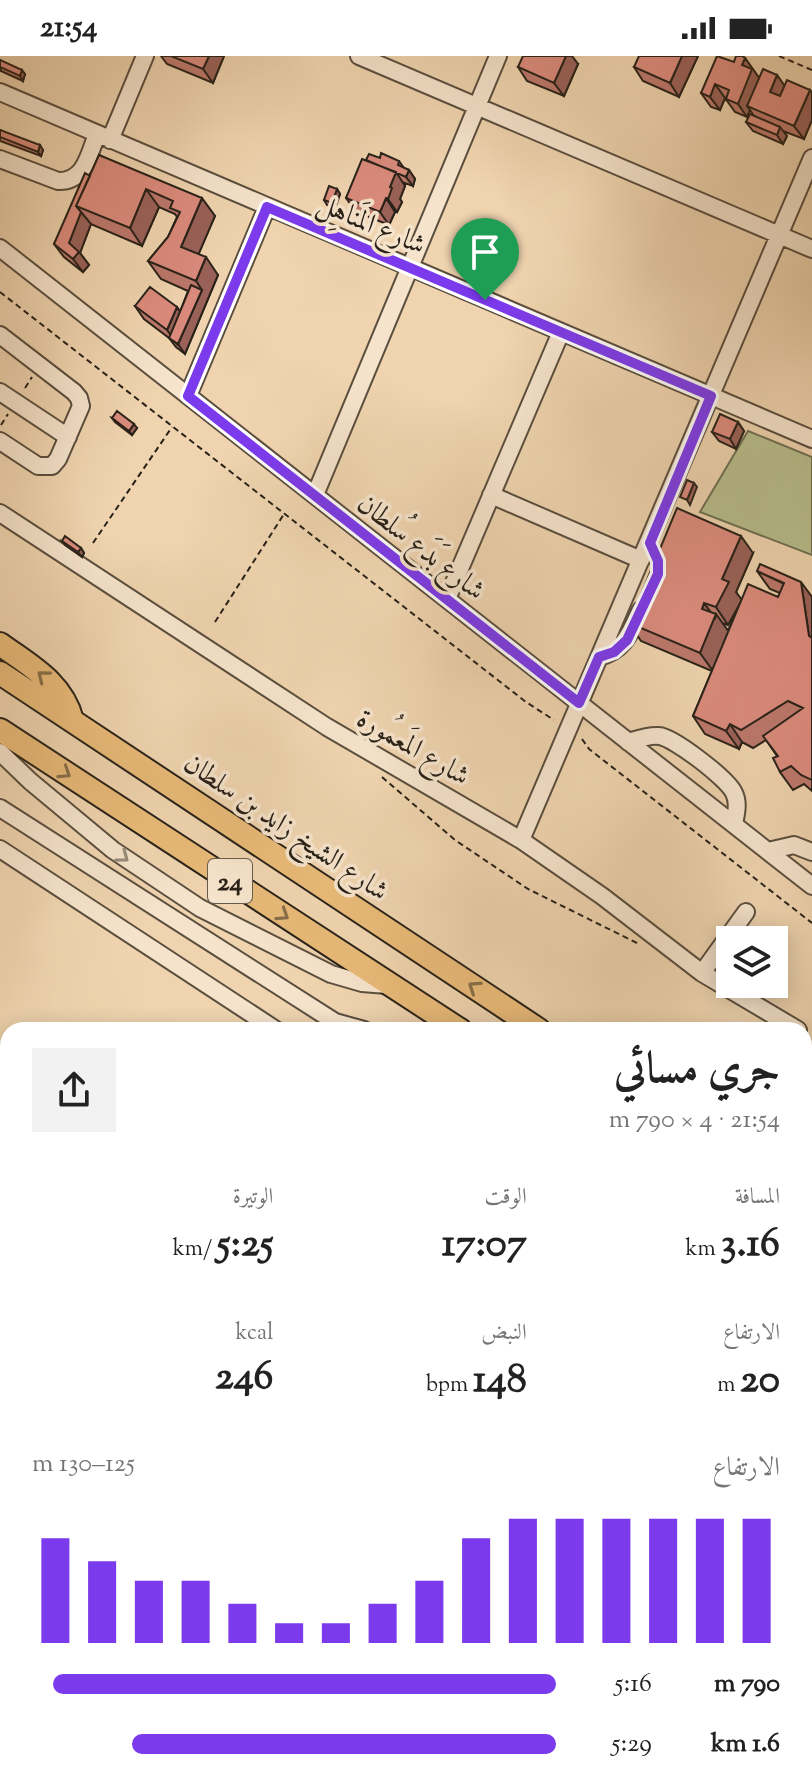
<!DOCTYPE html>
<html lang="ar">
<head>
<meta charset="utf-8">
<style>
  :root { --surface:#fff; --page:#f2f2f2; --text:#222; --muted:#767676; --accent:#7c3aed }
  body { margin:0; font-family:"Sorts Mill Goudy",Amiri,serif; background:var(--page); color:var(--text); direction:rtl; height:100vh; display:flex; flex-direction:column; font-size:30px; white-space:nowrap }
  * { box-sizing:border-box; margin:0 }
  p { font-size:26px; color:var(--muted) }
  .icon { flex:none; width:44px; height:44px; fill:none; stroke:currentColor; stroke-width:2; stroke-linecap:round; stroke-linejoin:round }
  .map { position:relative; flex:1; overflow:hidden; direction:ltr }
  .details { position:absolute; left:0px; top:966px; width:812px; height:768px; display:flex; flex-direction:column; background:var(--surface); border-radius:24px 24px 0 0; box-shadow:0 4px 20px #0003; direction:rtl }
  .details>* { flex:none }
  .tools { position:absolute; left:716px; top:870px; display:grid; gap:16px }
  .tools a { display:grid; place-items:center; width:72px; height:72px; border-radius:0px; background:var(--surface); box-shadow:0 4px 20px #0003; font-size:40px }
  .pin { position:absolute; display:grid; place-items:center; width:68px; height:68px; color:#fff; margin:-82px -34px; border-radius:50% 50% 50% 0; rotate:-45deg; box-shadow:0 0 8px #0007 }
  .pin .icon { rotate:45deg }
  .round { display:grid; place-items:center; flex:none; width:84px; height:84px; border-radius:0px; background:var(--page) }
  .summary { display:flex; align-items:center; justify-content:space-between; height:136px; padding:0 32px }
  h1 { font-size:44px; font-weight:800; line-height:60px }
  .figures { display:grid; grid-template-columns:repeat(3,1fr); gap:12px; height:136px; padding:8px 32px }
  .figures div { display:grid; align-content:center }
  .figures b { font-size:40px; font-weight:800 }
  .figures small { font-size:22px; font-weight:400 }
  .figures p { font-size:22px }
  .chart { height:224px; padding:16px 32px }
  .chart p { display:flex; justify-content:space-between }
  .chart svg { width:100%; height:144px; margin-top:8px; stroke:var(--accent); stroke-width:6 }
  ul { padding:0 32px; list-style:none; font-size:26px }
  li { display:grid; grid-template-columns:128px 96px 1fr; align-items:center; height:60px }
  li i { height:20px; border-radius:10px; background:var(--accent) }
  .status { display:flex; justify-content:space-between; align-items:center; height:56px; padding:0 40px; background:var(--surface); direction:ltr }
  .status svg { height:22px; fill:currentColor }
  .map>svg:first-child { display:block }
  .green { fill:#b7bd8c; stroke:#707052; stroke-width:2 }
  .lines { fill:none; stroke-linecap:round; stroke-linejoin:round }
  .minor-casing { stroke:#5a4e3e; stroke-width:20 }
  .major-casing { stroke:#292219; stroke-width:24 }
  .highway-casing { stroke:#292219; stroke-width:26 }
  .path { stroke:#292219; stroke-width:2; stroke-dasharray:6 4; stroke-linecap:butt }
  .minor { stroke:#f5e3cb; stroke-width:16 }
  .major { stroke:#e8ba78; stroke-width:20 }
  .highway { stroke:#e8ba78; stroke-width:22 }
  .wall { fill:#bc786c; stroke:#292219; stroke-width:2; fill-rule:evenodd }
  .shaded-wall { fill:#996158; stroke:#292219; stroke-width:2 }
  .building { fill:#db8b7d; stroke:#292219; stroke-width:2 }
  .oneway { stroke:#886e48 }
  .oneway2 { stroke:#998c7b }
  .route-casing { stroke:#fff; stroke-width:16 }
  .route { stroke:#7c3aed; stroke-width:10 }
  .labels { text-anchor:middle; stroke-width:7; stroke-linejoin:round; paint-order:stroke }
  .shield { fill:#f5e3cb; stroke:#665c4e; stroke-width:2 }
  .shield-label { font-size:26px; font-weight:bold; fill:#292219 }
  .street-label { font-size:28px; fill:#292219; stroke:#f5e3cb }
</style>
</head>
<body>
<div class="status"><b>21:54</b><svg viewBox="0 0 49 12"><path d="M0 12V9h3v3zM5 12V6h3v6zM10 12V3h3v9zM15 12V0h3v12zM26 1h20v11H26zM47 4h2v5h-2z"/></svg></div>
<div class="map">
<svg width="812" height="1734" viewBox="0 0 812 1734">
  <rect width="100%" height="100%" fill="#efd4af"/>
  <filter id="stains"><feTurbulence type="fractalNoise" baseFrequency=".0025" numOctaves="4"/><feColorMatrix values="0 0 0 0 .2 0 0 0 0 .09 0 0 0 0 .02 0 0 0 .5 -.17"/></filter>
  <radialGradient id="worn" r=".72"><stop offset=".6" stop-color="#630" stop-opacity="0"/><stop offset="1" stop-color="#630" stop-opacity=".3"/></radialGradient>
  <path class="green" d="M748,375L812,401V499L700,456Z
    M804,1381L812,1386V1593L804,1586Z"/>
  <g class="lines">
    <defs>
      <path id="minor" d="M359,0L812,193
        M0,36L812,383
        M110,84L145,0
        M0,103L58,125C85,126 89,98 97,78
        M0,192L812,830
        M0,279L74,336L79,342L81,350L58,403L52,410H38L0,385
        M0,336L68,381
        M188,340L267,151
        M315,439L498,0
        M491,439L641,504
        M0,457L327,671L521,784L602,840L702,917L798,974
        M447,543L561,276
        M599,601C625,594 630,577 641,554
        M628,686C638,683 649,679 659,680C673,681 728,723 734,737C739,747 736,758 734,768
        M0,696L30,725L113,794L200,852L331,918L362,927L387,929
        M0,752L335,966L364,974
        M521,784L812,102
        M0,793L276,974
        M768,795L794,789L812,796
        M702,917L746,856
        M0,1427L8,1426
        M0,1441L8,1439
        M804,1630L812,1637
        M804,1648L812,1655
        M571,1726L573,1734
        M624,1726L626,1734
        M713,1726L715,1734
        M797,1726L799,1734
        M469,1734L487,1726"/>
      <path id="major" d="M804,1126L812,1130
        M804,1225L812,1231"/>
      <path id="highway" d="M0,588C30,610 62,626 72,664
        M0,617L539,974
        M0,674L460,974
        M804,1083L812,1087
        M804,1150L812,1155
        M804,1196L812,1201"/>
    </defs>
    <use href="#minor" class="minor-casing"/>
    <use href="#major" class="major-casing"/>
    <use href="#highway" class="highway-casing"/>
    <path class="path" d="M779,0L812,14
      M0,236L526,646L554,664
      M25,332L32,321
      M1,369L8,358
      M93,487L172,371
      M215,566L284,458
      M582,683L589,693L812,867
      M382,721L455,784L528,833L637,887
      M804,994L812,999"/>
    <use href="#minor" class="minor"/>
    <use href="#major" class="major"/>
    <use href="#highway" class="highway"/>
  </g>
  <path class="wall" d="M161,0H224L213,27L167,8Z
    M698,0L679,41L643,25L634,11Z
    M745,2L759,22L777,19L784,30L810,34L812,37V64L804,83L783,75L787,80L783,88L753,75L746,66L754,60L750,54L747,61L735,56L725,42L720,54L711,51L701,37L734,6Z
    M0,4L25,18L23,25L1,15Z
    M578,8L564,40L527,25L518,11Z
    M0,74L43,94L41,100L0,85Z
    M99,99L215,160L198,198L218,219L185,298L176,291L169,282L144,263L135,250L177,251L180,256L188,235L161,223L148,205L168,181L177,161L175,158L159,151L142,190L91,168L80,197L89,209L83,216L64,201L54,188L90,120Z
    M367,105H399L404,112L409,114L415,123L413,130L402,126L405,130L400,143L402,146L397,156H395L389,169L356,156L346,142Z
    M337,133L340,138L335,152L327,149L324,144Z
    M112,362L137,372L132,379L115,366Z
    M738,366L744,375L736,393L719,385L712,376Z
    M62,485L81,492L84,497L82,501L65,489Z
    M753,497L736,536L741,544L778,541L780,537L770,533L757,515L812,541V735L804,728L793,734L780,716L777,700L766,684L753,692L742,686L739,693L705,678L693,660L712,615L641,585L629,567ZM741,546L728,575L722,567L728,569Z"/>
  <path class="shaded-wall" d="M209,0H224L213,27L203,13Z
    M566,0H572L578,8L564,40L554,27Z
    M682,0H698L679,41L670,27Z
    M745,2L762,26L747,50L750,54L747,61L738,48L742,9Z
    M22,14L25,18L23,25L20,20Z
    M777,19L787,33L779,50L770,36Z
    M715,28L725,42L720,54L710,41Z
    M810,34L812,37V64L804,83L794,70Z
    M780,71L787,80L783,88L777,79Z
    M40,89L43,94L41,100L38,96Z
    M409,114L415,123L413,130L406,121Z
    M396,116L405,130L400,143L402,146L397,156L388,143L390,131Z
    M146,133L159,151L142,190L130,172Z
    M337,133L340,138L335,152L332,147Z
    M202,142L215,160L194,209L181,191Z
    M386,142L395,156L389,169L380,156Z
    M81,156L91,168L80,197L89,209L83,216L73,203L69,187Z
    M206,201L218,219L185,298L178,288L202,234L196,225Z
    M177,251L186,265L177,288L167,274Z
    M738,366L744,375L736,393L730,383Z
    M134,368L137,372L132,379L129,375Z
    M694,427L697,431L690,449L687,444Z
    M741,480L753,497L736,536L742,544L728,569L716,551L722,523Z
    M81,492L84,497L82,501L78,496Z
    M801,526L812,541V585L809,580Z
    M704,547L715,562L716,558L729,576L713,615L700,597L702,553Z
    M730,668L742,686L739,693L726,675Z"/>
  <path class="building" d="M171,0H209L203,13Z
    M523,0H566L554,27L518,11Z
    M639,0H682L670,27L634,11Z
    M717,0L734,6L736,0H742L745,2L742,9L752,13L738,48L726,43L729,34L715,28L710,41L701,37Z
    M0,4L22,14L20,20L0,11Z
    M763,13L777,19L770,36L780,40L787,24L810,34L794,70L747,50Z
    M750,58L780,71L777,79L746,66Z
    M0,74L40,89L38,96L0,81Z
    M381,97L399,105L398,109L409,114L406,121L366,104L369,98L380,102Z
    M99,99L202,142L181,191L206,201L196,225L148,205L168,181L180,156L170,152L173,145L146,133L130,172L76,150Z
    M362,103L396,116L390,131L392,132L388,143L386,142L380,156L346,142Z
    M85,117L90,120L76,150L81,156L69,187L79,196L73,203L54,188Z
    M329,130L337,133L332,147L324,144Z
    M191,229L202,234L178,288L169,282Z
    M150,231L177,251L167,274L135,250Z
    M117,355L134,368L129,375L112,362Z
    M720,358L738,366L730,383L712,376Z
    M687,424L694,427L687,444L680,441Z
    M677,452L741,480L722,523L729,526L716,551L704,547L702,553L716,558L700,597L629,567Z
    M65,480L81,492L78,496L62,485Z
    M760,508L801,526L809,580L812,582V724L801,719L791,710L780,716L773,702L778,700L763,680L803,652L788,645L741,674L730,668L726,675L693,660L748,528L778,541L784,527L757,515Z"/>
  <defs><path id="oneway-chevron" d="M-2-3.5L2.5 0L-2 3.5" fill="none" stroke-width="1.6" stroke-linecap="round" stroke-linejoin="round" transform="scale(2)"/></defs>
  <g class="oneway">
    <use href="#oneway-chevron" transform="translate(43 620) rotate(-141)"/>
    <use href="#oneway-chevron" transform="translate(65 717) rotate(33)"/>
    <use href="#oneway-chevron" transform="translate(283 859) rotate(33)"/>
    <use href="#oneway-chevron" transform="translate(474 931) rotate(-146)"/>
  </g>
  <use class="oneway2" href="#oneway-chevron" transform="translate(123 801) rotate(37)"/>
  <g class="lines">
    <defs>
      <path id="route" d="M267,151L711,340L650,487L658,505V518L627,584L614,596L599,601L579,647L188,340Z"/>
    </defs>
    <use href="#route" class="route-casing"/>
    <use href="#route" class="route"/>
  </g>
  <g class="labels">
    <rect class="shield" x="208" y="803" width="44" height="44" rx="6"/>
    <g class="shield-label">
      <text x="230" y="834">24</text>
    </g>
    <g class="street-label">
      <text transform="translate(372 167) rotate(23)" y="10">شارع المَناهِل</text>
      <text transform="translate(422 490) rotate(38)" y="10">شارع بَدَع سُلطان</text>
      <text transform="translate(414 690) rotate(30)" y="10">شارع المَعمُورة</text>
      <text transform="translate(287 770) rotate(34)" y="10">شارع الشيخ زايد بن سلطان</text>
    </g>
  </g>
  <rect width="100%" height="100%" filter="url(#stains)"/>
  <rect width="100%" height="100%" fill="url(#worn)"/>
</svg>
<div class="tools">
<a><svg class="icon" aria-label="layers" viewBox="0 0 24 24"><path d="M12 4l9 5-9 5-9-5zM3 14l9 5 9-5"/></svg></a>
</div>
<div class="pin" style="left:485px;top:244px;background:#1e9e55"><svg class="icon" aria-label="arrive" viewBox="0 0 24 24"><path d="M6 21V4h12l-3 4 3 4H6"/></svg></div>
<section class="details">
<div class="summary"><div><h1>جري مسائي</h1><p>21:54 · 4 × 790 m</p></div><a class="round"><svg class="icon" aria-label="share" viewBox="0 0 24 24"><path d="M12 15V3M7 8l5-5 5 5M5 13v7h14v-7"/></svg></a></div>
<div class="figures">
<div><p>المسافة</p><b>3.16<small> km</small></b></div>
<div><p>الوقت</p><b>17:07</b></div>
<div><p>الوتيرة</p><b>5:25<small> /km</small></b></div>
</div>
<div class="figures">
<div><p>الارتفاع</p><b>20<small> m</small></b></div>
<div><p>النبض</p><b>148<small> bpm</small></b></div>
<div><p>kcal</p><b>246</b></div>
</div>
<div class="chart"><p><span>الارتفاع</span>125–130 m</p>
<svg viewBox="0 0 160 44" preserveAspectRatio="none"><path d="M5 44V12M15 44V19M25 44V25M35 44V25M45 44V32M55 44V38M65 44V38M75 44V32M85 44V25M95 44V12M105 44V6M115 44V6M125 44V6M135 44V6M145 44V6M155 44V6"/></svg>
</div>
<ul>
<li><b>790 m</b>5:16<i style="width:96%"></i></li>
<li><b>1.6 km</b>5:29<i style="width:81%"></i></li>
</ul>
</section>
</div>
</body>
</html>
